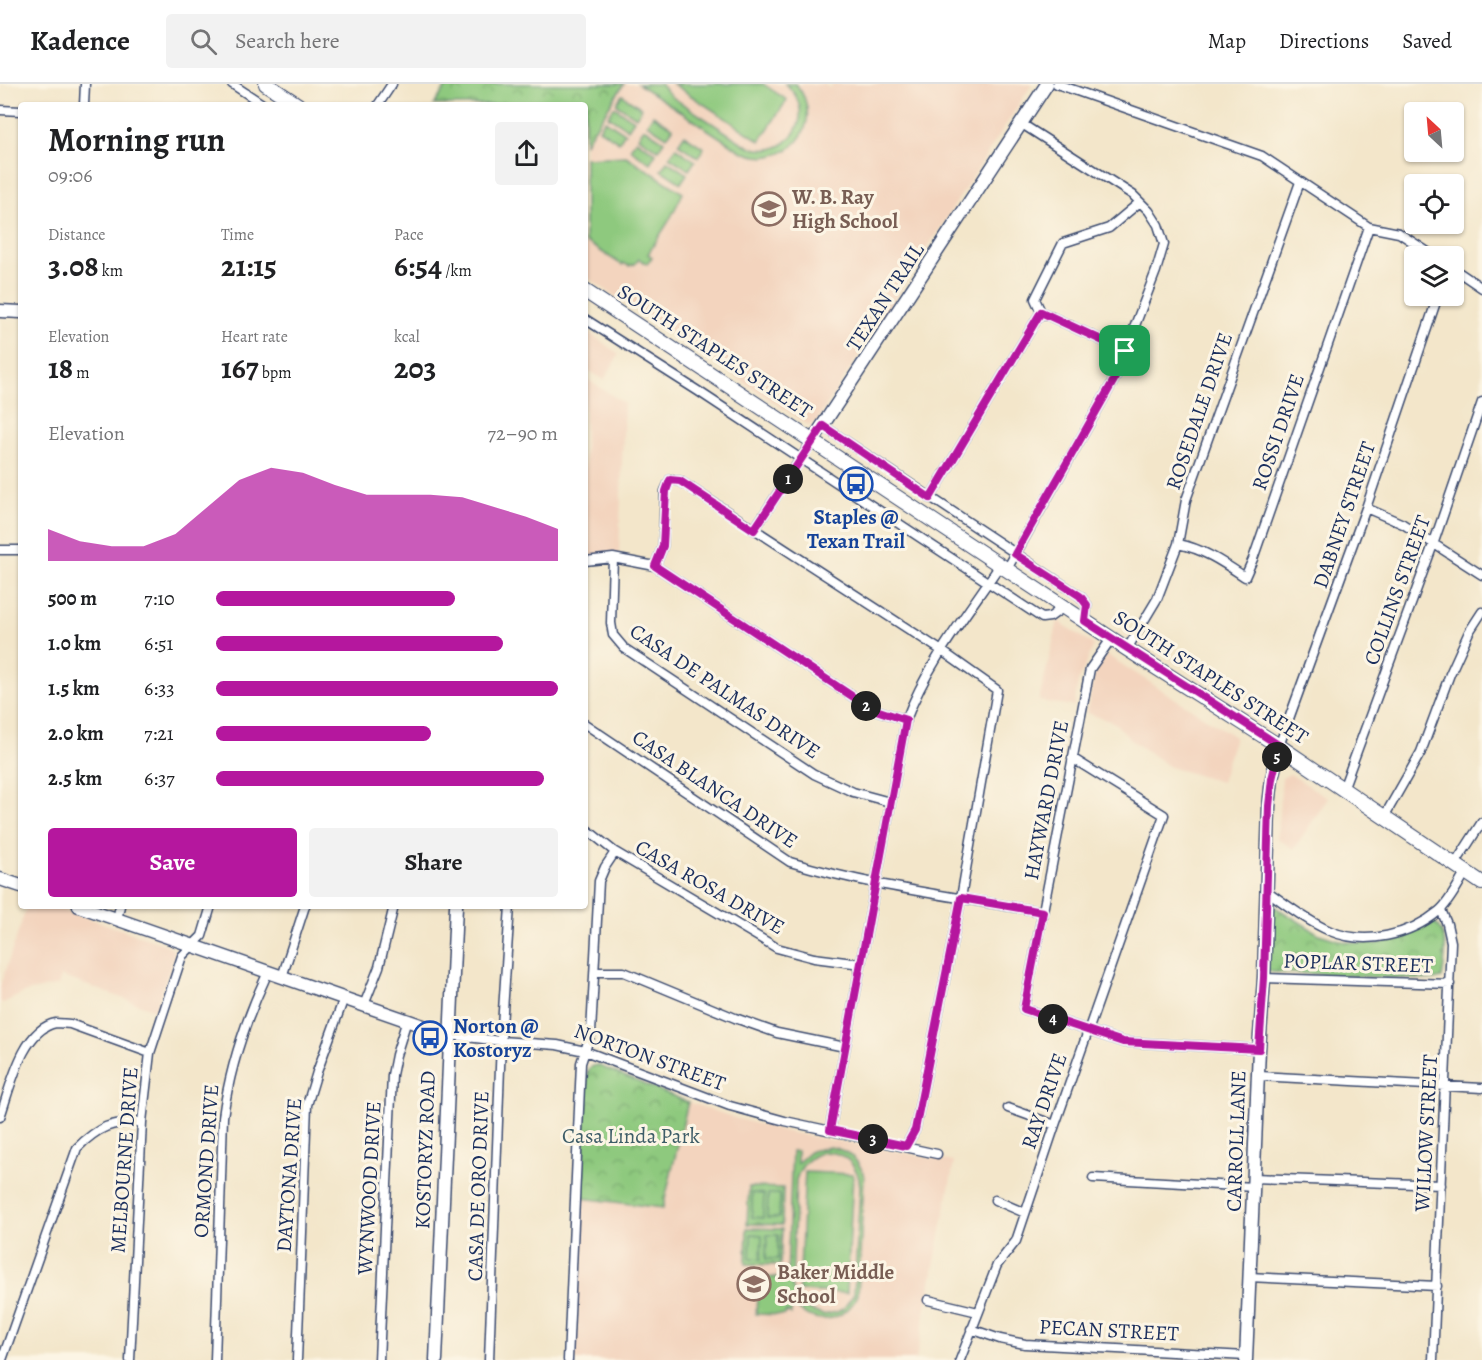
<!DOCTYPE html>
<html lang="en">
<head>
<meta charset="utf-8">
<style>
  :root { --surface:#fff; --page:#f2f2f2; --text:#202124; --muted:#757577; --line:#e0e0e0; --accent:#b5179e }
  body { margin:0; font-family:Alegreya,serif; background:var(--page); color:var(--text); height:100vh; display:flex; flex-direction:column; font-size:22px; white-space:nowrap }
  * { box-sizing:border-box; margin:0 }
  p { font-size:20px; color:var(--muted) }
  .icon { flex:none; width:33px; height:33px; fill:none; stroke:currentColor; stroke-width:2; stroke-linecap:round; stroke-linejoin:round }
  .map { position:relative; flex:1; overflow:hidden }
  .panel { position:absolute; left:18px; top:18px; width:570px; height:807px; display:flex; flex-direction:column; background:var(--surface); border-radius:6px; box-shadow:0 2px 4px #0004 }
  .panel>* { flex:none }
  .needle { width:39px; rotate:334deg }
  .fabs { position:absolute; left:1404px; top:18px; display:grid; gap:12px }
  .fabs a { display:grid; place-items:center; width:60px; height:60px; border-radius:6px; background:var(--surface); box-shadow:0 2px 4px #0004; font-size:30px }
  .pin { position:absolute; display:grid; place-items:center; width:51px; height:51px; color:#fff; margin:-26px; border-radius:12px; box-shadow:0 3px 9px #0006 }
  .km { position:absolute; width:30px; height:30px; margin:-15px; border-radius:50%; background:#222; color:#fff; font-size:16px; line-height:30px; text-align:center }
  .round { display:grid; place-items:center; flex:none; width:63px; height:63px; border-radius:6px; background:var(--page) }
  .overview { display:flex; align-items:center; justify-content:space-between; height:102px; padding:0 30px }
  h1 { font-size:33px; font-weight:700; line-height:45px }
  .metrics { display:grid; grid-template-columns:repeat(3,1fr); gap:9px; height:102px; padding:6px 30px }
  .metrics div { display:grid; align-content:center }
  .metrics b { font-size:30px; font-weight:700 }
  .metrics small { font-size:16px; font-weight:400 }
  .metrics p { font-size:16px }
  .chart { height:168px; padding:12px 30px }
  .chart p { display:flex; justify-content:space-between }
  .chart svg { width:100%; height:108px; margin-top:6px; fill:var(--accent); opacity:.7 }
  .action { display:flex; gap:12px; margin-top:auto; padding:12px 30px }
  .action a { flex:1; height:69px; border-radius:6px; background:var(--accent); color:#fff; font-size:24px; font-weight:700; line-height:69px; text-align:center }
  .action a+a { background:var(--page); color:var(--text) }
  ul { padding:0 30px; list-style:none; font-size:20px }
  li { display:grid; grid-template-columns:96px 72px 1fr; align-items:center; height:45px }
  li i { height:15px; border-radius:8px; background:var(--accent) }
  header { display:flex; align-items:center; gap:36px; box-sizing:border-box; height:84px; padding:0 30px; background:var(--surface); border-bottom:2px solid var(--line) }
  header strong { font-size:28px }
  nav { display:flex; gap:33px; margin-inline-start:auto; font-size:21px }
  .search { width:420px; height:54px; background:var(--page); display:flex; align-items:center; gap:15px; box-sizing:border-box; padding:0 21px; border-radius:6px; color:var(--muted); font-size:22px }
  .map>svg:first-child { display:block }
  .built { fill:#f3d4be }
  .park { fill:url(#park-crowns); stroke:#547c6e; stroke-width:1.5 }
  .pitch { fill:#8ec97e; stroke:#547c6e; stroke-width:1.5; fill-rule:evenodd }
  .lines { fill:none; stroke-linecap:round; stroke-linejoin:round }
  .street-casing { stroke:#3b4a6e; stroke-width:11 }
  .secondary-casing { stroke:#3b4a6e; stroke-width:15 }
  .primary-casing { stroke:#3b4a6e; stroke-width:16 }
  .street { stroke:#fff; stroke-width:8 }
  .secondary { stroke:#fff; stroke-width:12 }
  .primary { stroke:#fff; stroke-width:14 }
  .route-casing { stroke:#fff; stroke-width:12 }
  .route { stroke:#b5179e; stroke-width:8 }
  .labels { text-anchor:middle; stroke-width:6; stroke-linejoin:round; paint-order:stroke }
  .education-label { font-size:21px; font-weight:bold; fill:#785e54; stroke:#fcf5e5; text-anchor:start }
  .street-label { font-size:21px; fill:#1b2f5e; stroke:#fcf5e5 }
  .transit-label { font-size:21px; font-weight:bold; fill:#164399; stroke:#fcf5e5 }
  .park-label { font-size:21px; fill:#3e5d68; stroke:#fcf5e5 }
</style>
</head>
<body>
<header>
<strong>Kadence</strong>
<div class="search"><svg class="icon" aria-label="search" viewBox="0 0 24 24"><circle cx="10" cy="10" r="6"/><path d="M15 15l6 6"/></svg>Search here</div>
<nav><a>Map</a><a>Directions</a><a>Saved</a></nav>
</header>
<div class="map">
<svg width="1482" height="1276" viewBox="0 0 1482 1276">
  <defs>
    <pattern id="park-crowns" width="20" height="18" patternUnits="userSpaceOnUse" patternTransform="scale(1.5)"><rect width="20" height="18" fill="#8ec97e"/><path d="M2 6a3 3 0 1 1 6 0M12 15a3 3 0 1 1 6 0" fill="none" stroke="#73a46a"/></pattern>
  </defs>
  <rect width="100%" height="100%" fill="#fcf5e5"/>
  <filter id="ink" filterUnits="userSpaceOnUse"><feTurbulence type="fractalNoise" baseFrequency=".0167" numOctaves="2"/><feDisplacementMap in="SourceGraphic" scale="12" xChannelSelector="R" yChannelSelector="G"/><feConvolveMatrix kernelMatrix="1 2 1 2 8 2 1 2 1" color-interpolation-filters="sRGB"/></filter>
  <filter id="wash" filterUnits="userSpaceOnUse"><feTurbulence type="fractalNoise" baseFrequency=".008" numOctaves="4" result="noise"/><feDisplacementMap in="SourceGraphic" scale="24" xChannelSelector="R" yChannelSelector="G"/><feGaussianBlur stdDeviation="1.35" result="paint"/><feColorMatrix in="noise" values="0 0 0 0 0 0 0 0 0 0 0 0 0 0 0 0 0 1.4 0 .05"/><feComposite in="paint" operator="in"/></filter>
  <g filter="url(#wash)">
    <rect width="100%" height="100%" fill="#f3e6ca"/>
    <path class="built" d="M624,0H823L830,4L833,0H1032L816,338L808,341L585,192V59Z
      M585,246L619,270L604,296L585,284Z
      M585,294L624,319L619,470L585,473Z
      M1058,537L1094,561L1078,598L1074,622L1039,617Z
      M1107,571L1235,653L1221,698L1170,683L1131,656L1115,639L1087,629L1094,592Z
      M1290,690L1328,714L1294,765L1277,754L1282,694Z
      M27,822H53L169,862L173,866L174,873L155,926L61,892L58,901L26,908L3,919L0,918V902Z
      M688,1018L738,1035L787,1048L954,1078L916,1276H574L582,1114L663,1124Z"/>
    <path class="park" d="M448,0H624L585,59V21H434Z
      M1272,821L1319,850L1345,858L1376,860L1402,853L1434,838C1450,851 1445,876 1442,894L1434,896L1272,888L1268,887L1270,823Z
      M597,981L688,1018L663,1124L582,1114L587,989L591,983Z
      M749,1103L783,1104L782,1141L747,1140Z
      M747,1144L782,1145L780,1181L746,1180Z"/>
    <path class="pitch" d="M638,0H660L672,13L744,60C785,83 822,29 785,0H796C829,40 785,91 739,66Z
      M673,0H763L787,16L760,57Z
      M622,11L642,24L636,33L616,20Z
      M614,23L634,36L628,45L608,32Z
      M653,31L673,44L667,53L647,40Z
      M605,36L625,49L619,58L599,45Z
      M644,44L664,57L658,66L638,53Z
      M684,51L704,64L698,73L678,60Z
      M636,56L656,69L650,79L630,65Z
      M676,64L695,77L689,86L669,73Z
      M626,72L683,109L669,137L648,170L652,173L647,180L639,175L635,180L629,182L623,179L622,181L585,157V74Z
      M667,77L687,90L681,99L661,86Z
      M830,1063C848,1066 859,1075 864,1092L858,1211C845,1239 811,1244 792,1218L791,1230L786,1228L785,1231L756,1230L758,1193L787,1194L792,1067H797V1079L811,1067ZM823,1068C845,1067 859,1082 860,1103L854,1210L844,1224L837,1228L823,1231L806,1225L796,1213L792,1202L796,1096C800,1082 808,1073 823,1068Z
      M805,1088L853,1090L847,1209L799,1207Z
      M752,1109L764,1110L763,1134L752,1133Z
      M768,1110H780L779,1134H767Z
      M751,1150L762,1151L761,1175L750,1174Z
      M767,1151H778V1175H766Z"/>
  </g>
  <g filter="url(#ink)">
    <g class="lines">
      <defs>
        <path id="street" d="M232,0L264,21
          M1057,0L1262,72L1369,143L1399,149L1434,172
          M84,21L85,0
          M378,21L392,0
          M0,26L21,27
          M1454,185L1482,204
          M1041,228L1125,267
          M585,235L698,307L1042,534L1050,533L1064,523
          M823,342L1080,512L1087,521L1085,537
          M930,414L1041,228L1035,215L1063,159L1109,144L1140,118
          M1366,424L1403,440L1482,491
          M754,446L813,356
          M1178,460C1204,465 1224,479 1245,493L1253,475L1369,143
          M0,466H21
          M613,474L611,539L613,551L624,564L814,690L853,708L890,718
          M585,477L613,474L655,482L870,624L906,636
          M655,482L663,462L665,407L670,396L680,397L942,567L997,606L961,814L915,1046L906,1062
          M1007,485L1114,296L1156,187L1164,160L1158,141L1149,127L1133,111L1022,40
          M1111,555L1090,585L1024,925L1123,958L1259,965
          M1127,565L1157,515L1178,460L1186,416L1300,98
          M585,640L790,778C872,803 958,813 1043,828
          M1279,662L1366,424L1438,212
          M1343,705L1434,458L1482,318
          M1384,733L1421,668L1450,590L1469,548L1482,528
          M585,744L615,768L777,864L814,874L861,880
          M1455,780L1482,738
          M1267,807C1287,821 1307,837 1330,847C1366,862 1410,851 1439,827C1450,818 1458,800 1466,788
          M117,835L120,822
          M595,888H624L735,934L777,949L845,963
          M282,893L305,822
          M1264,894L1450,900
          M364,921L379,883L394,822
          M449,951L501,957L557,961L585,967L730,1022L785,1037L937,1070
          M1259,992L1482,1004
          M1008,1024L1055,1041
          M0,1033C10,1005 22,945 56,939C61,939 66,940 70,940L150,969
          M830,1046L906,636C927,580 967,530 1000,481
          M1093,1094L1254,1103
          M1254,1094L1441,1101
          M995,1116L1025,1129
          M1249,1193L1437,1202
          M928,1216L978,1228
          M971,1245L1000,1255L1025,1260L1246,1272
          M2,1276L77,1064C98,1043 112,1037 142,1038
          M130,1276L142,1038L150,969L182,872L202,852L211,822
          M215,1276L223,1033C230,981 246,935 268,888
          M297,1276L307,1021L317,988L344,914
          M379,1276L392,991L396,971L407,936
          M489,1276L501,957L510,822
          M568,1276L581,979L591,949L599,797L605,783L615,768
          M960,1276L997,1181L1016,1157L1055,1041L1164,731L1072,674
          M1433,1276L1451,858L1447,840L1441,826"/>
        <path id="secondary" d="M0,227L21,228
          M813,356L1047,0
          M0,795L21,802
          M79,822L449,951
          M436,1276L456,822
          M1246,1276L1259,965L1264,894L1269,722L1272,695L1279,662"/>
        <path id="primary" d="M266,0L298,21
          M585,207L1127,565L1279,662L1482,799"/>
      </defs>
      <use href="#street" class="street-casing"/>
      <use href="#secondary" class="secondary-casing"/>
      <use href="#primary" class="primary-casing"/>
      <use href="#street" class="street"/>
      <use href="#secondary" class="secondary"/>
      <use href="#primary" class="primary"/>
    </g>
  </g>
  <g class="lines" filter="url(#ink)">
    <defs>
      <path id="route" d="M1041,228L1125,267L1114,296L1015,470L1080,512L1087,521L1085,537L1280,662L1272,695L1269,722L1264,894L1259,965L1123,958L1024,925L1043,828L961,814L915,1046L906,1062L830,1046L906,636L870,624L655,482L663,462L666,407L670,396L680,397L754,446L823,342L930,414Z"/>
    </defs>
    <use href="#route" class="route-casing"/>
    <use href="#route" class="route"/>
  </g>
  <defs>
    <symbol id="school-ring" viewBox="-11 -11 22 22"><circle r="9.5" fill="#fcf5e5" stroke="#8d6e63" stroke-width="1.5"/><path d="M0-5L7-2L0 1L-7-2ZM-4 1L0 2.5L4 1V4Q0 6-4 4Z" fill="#8d6e63"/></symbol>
    <symbol id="bus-ring" viewBox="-11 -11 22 22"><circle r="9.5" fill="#fcf5e5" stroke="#1a4fb4" stroke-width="1.5"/><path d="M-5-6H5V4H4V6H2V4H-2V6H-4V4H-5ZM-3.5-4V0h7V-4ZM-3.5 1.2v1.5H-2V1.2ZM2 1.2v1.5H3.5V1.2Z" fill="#1a4fb4"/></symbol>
  </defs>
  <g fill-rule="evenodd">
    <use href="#school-ring" x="750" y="106" width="38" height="38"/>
    <use href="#bus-ring" x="837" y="381" width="38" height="38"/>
    <use href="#bus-ring" x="411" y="935" width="38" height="38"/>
    <use href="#school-ring" x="735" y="1181" width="38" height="38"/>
  </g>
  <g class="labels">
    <g class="education-label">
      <text x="792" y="120">W. B. Ray<tspan x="792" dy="24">High School</tspan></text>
      <text x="777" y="1195">Baker Middle<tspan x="777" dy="24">School</tspan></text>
    </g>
    <g class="street-label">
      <text transform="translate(885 213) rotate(-57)" y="7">TEXAN TRAIL</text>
      <text transform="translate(715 267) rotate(33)" y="7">SOUTH STAPLES STREET</text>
      <text transform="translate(1199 327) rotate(-71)" y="7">ROSEDALE DRIVE</text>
      <text transform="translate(1278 348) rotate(-71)" y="7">ROSSI DRIVE</text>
      <text transform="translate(1344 431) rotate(-71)" y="7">DABNEY STREET</text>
      <text transform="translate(1397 506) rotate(-70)" y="7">COLLINS STREET</text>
      <text transform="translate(1211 593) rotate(33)" y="7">SOUTH STAPLES STREET</text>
      <text transform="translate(725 607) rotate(34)" y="7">CASA DE PALMAS DRIVE</text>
      <text transform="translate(715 705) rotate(34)" y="7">CASA BLANCA DRIVE</text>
      <text transform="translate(1046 716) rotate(-79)" y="7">HAYWARD DRIVE</text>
      <text transform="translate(710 803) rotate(30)" y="7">CASA ROSA DRIVE</text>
      <text transform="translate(1358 879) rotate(2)" y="7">POPLAR STREET</text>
      <text transform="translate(650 973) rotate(20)" y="7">NORTON STREET</text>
      <text transform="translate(1044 1017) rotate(-71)" y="7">RAY DRIVE</text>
      <text transform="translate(1426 1049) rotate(-87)" y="7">WILLOW STREET</text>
      <text transform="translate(1236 1057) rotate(-88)" y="7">CARROLL LANE</text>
      <text transform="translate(425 1066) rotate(-88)" y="7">KOSTORYZ ROAD</text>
      <text transform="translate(124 1076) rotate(-86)" y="7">MELBOURNE DRIVE</text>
      <text transform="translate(206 1077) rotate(-86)" y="7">ORMOND DRIVE</text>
      <text transform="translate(289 1091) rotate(-86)" y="7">DAYTONA DRIVE</text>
      <text transform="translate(478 1102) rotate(-88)" y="7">CASA DE ORO DRIVE</text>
      <text transform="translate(369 1104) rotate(-87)" y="7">WYNWOOD DRIVE</text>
      <text transform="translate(1109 1246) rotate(3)" y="7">PECAN STREET</text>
    </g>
    <g class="transit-label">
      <text x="856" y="440">Staples @<tspan x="856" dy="24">Texan Trail</tspan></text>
      <text x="453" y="949" text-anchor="start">Norton @<tspan x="453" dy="24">Kostoryz</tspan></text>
    </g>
    <g class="park-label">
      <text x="631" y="1059">Casa Linda Park</text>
    </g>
  </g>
</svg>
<div class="fabs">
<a><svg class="needle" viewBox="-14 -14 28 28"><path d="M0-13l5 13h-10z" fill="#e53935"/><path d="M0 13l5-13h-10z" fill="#757577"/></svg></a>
<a><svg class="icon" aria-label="locate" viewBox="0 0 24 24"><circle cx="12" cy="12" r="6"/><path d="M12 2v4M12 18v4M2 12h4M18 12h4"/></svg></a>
<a><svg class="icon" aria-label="layers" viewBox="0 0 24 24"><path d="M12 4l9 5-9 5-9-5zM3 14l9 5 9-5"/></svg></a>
</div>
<div class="pin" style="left:1125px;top:267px;background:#1e9e55"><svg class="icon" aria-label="arrive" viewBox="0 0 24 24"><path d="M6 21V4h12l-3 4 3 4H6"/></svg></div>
<b class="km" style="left:788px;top:395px">1</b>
<b class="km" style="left:866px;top:622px">2</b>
<b class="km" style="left:873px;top:1055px">3</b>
<b class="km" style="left:1053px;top:935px">4</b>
<b class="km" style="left:1277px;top:673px">5</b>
<section class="panel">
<div class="overview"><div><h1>Morning run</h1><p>09:06</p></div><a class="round"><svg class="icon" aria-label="share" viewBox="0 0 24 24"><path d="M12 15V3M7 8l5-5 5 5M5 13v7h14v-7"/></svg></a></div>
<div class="metrics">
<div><p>Distance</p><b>3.08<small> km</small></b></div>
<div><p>Time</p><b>21:15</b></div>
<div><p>Pace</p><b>6:54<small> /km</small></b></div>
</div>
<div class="metrics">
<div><p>Elevation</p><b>18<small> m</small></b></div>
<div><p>Heart rate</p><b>167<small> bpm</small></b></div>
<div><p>kcal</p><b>203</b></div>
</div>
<div class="chart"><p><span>Elevation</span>72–90 m</p>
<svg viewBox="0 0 160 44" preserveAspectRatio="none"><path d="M0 44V31L10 36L20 38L30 38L40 33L50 22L60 11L70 6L80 8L90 13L100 17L110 17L120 17L130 18L140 22L150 26L160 31V44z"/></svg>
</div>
<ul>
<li><b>500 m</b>7:10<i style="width:70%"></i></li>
<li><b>1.0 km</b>6:51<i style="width:84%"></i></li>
<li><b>1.5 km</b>6:33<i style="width:100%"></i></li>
<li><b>2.0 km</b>7:21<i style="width:63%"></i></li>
<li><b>2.5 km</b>6:37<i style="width:96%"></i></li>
</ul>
<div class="action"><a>Save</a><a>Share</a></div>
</section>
</div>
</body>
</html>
